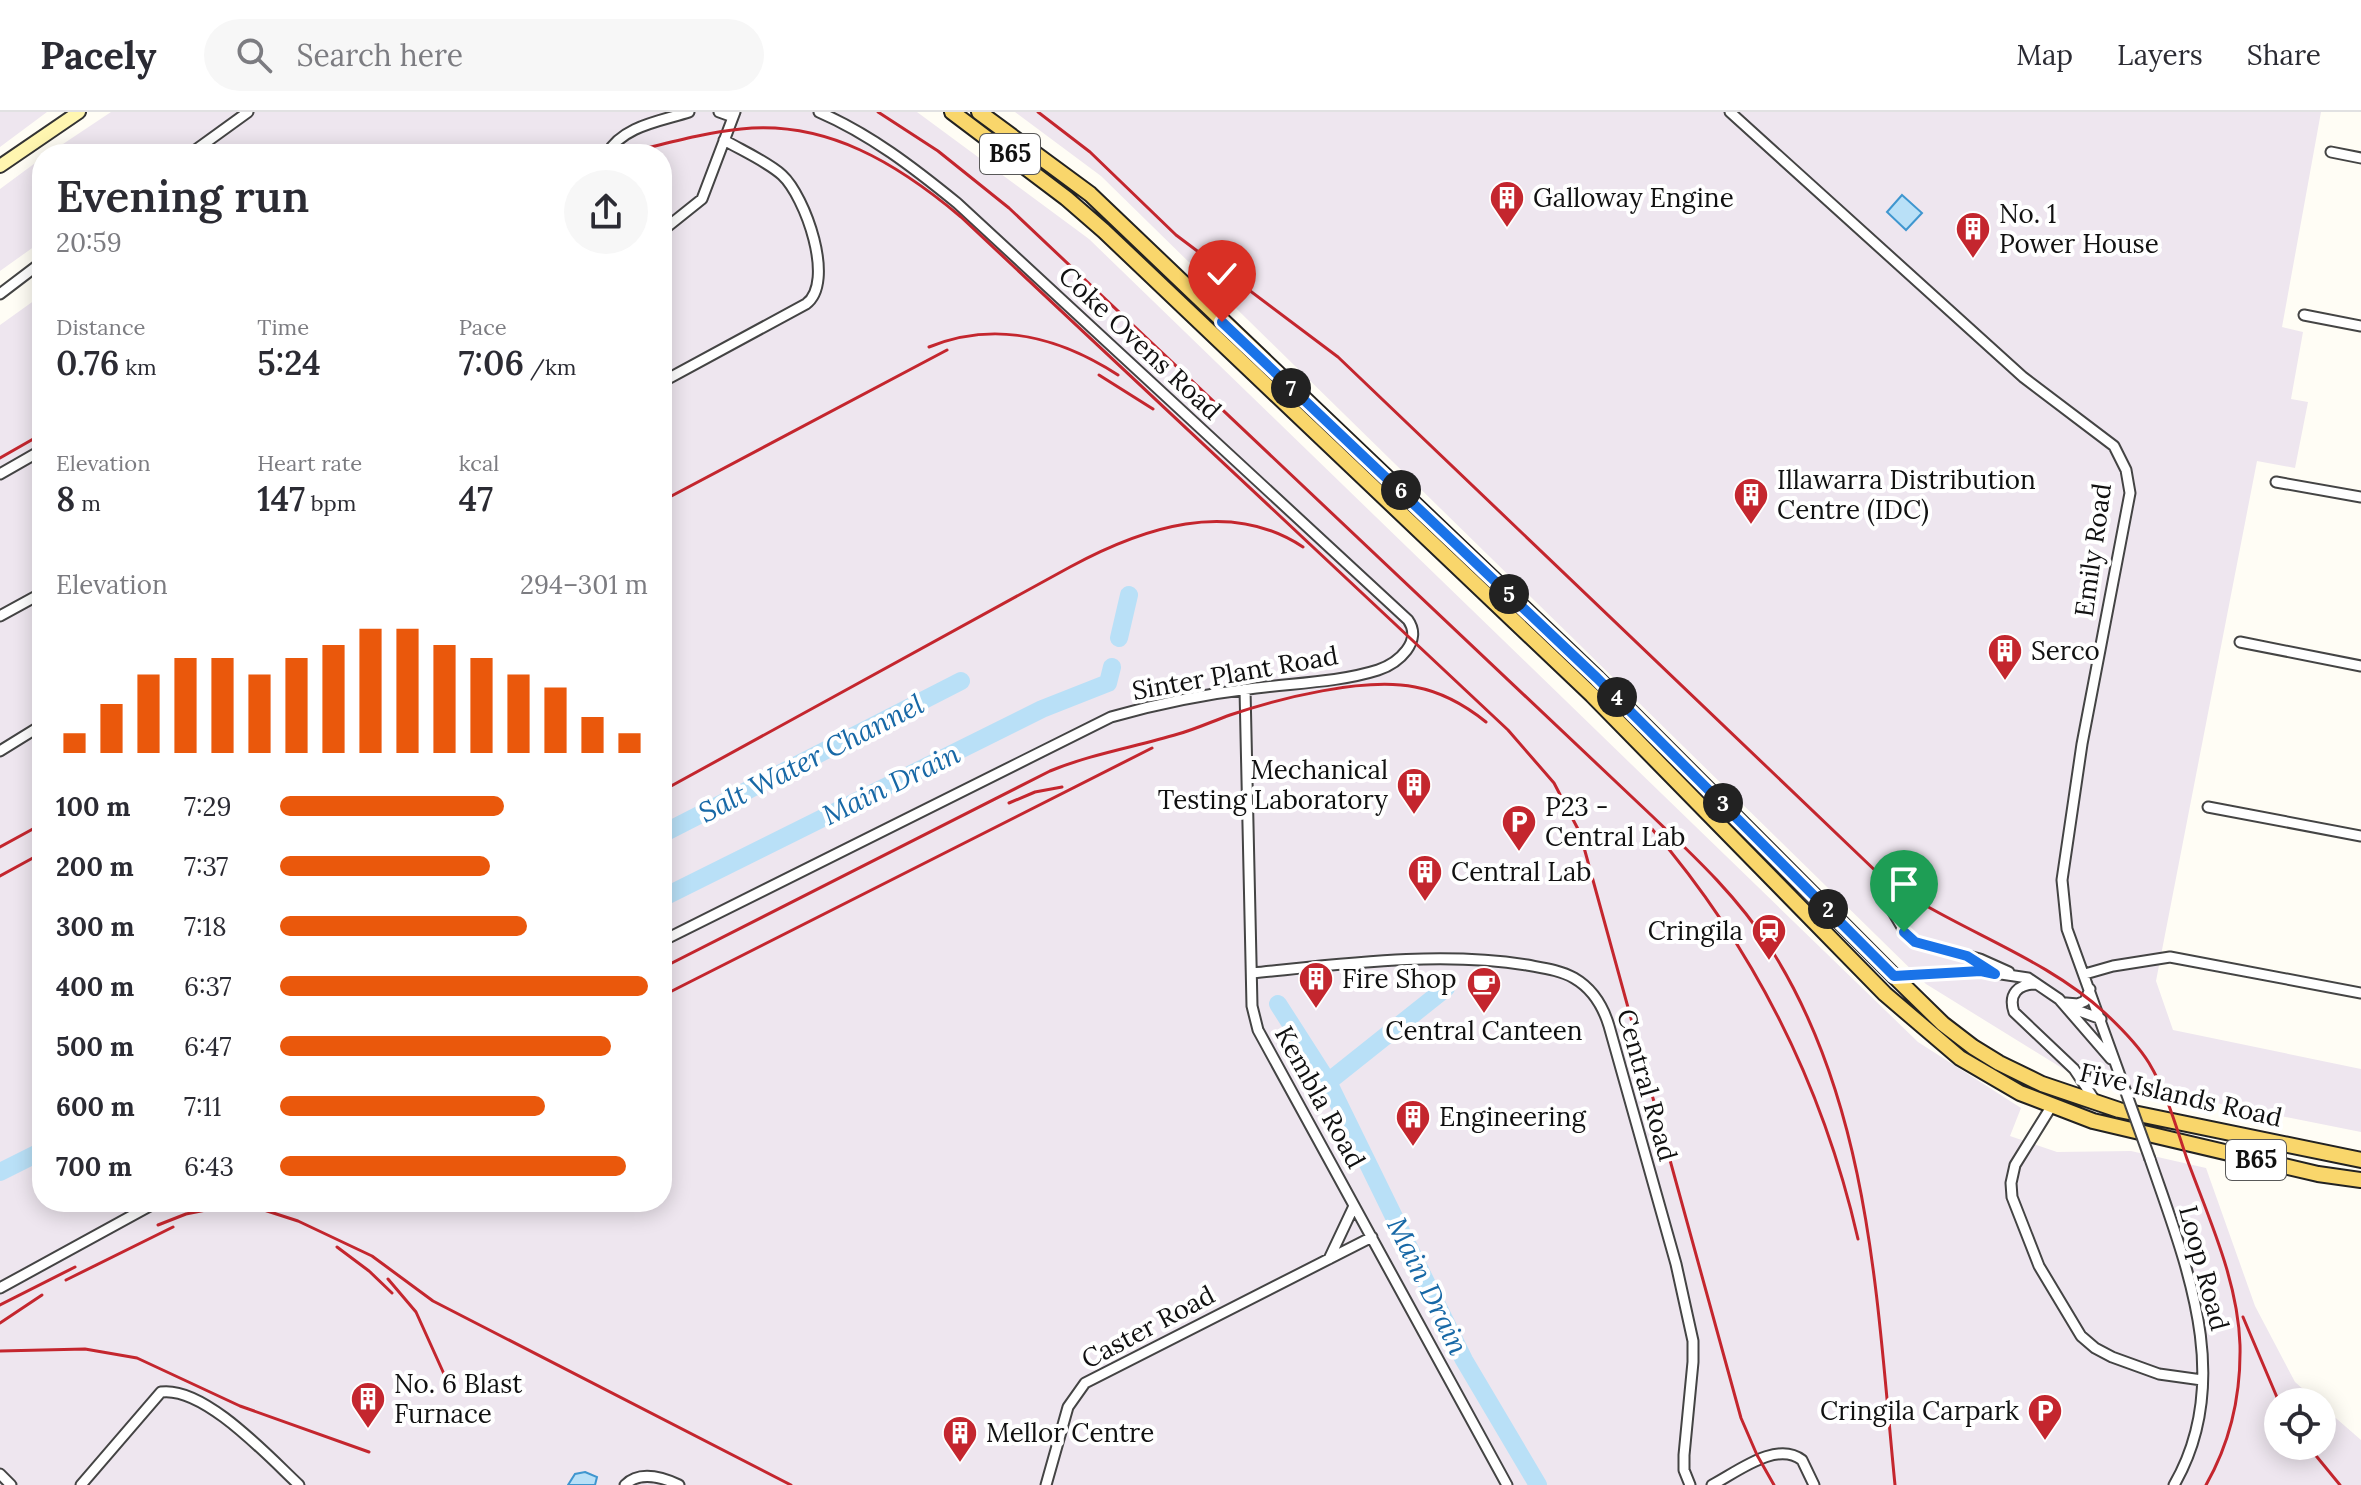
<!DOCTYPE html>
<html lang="en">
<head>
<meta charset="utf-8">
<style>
  :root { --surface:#fff; --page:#f7f7f7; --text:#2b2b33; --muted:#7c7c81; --line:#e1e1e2; --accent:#ea580c }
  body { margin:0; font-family:Lora,serif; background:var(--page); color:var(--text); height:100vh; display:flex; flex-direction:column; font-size:30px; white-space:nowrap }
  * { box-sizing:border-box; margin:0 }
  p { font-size:26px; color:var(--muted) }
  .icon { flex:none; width:44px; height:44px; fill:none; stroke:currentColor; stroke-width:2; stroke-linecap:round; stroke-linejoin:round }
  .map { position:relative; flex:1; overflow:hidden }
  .drawer { position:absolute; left:32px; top:32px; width:640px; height:1068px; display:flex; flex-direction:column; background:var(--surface); border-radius:32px; box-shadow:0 4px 20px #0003 }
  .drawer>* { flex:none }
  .tools { position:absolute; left:2264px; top:1276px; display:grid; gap:16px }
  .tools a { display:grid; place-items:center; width:72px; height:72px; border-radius:50%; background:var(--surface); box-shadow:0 4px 20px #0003; font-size:40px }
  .pin { position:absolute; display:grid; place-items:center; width:68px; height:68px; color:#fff; margin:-82px -34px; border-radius:50% 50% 50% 0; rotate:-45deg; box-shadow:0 0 8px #0007 }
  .pin .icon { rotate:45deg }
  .km { position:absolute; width:40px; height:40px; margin:-20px; border-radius:50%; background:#222; color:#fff; font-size:22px; line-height:40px; text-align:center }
  .round { display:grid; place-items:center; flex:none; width:84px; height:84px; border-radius:42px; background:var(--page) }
  .head { display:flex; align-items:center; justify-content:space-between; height:136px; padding:0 24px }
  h1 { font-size:44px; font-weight:600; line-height:60px }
  .stats { display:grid; grid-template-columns:repeat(3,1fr); gap:12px; height:136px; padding:8px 24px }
  .stats div { display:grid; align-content:center }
  .stats b { font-size:34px; font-weight:600 }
  .stats small { font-size:22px; font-weight:400 }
  .stats p { font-size:22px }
  .chart { height:224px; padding:16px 24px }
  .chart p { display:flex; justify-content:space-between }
  .chart svg { width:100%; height:144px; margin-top:8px; stroke:var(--accent); stroke-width:6 }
  ul { padding:0 24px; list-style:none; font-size:26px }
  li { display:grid; grid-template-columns:128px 96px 1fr; align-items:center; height:60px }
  li i { height:20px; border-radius:10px; background:var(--accent) }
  header { display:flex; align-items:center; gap:48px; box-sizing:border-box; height:112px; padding:0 40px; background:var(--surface); border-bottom:2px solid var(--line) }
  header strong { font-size:38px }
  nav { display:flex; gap:44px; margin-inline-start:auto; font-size:28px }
  .search { width:560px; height:72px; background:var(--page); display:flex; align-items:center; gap:20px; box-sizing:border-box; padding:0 28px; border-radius:44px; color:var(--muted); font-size:30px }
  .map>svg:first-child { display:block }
  .industrial { fill:#eee6ef }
  .water { fill:#b9e0f7; stroke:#3f96cf; stroke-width:2 }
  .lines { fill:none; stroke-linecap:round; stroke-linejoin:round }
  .river { stroke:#b9e0f7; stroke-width:18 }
  .street-casing { stroke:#444; stroke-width:13 }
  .secondary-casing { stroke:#333; stroke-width:16 }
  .primary-casing { stroke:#222; stroke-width:18 }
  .street { stroke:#fff; stroke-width:9 }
  .secondary { stroke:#fff6b0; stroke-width:12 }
  .primary { stroke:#f9d66b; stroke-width:14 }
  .rail { stroke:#c4262e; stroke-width:3 }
  .street-bridge-casing { stroke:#444; stroke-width:13; stroke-linecap:butt }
  .street-bridge { stroke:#fff; stroke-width:9 }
  .route-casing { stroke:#fff; stroke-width:16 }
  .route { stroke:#1a73e8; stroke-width:10 }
  .labels { text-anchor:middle; stroke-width:8; stroke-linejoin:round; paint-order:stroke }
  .shield { fill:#fff; stroke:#585858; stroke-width:2 }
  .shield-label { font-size:24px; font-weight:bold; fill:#111 }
  .poi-label { font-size:26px; fill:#111; stroke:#fff; text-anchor:start }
  .street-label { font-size:26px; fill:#111; stroke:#fff }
  .water-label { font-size:28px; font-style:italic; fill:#1768a6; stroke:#fff }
</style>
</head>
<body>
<header>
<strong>Pacely</strong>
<div class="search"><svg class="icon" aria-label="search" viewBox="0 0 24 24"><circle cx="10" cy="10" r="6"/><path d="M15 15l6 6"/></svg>Search here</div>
<nav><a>Map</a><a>Layers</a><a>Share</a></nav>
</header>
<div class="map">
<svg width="2361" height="1373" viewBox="0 0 2361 1373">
  <rect width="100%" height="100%" fill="#fffdf5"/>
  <path class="industrial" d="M0,0H47L0,35Z
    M111,0H917L1089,127L1918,930L2021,996L2010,1024L2057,1040L2131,1039L2206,1056L2255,1194L2295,1270L2318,1290H2278V1334H2322V1294L2361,1328V1373H0V213L42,183V1090H662V42H48Z
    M1015,0H2321L2282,215L2303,220L2291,287L2308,290L2295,356L2257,349L2156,869L2173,918L2361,957V1020L2196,987L2110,975L2070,961L1926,872L1101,64Z
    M42,46V129L0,159V77Z"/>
  <path class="water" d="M1902,83L1922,101L1906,118L1887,100Z
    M585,1360L597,1365L595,1373H568L575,1362Z"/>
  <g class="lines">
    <path class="river" d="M1119,526L1129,483
      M662,722L961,569
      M662,786L1042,597L1108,571L1112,555
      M1278,892L1328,970L1464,1248L1538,1373
      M1328,970L1446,876
      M0,1060L42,1039"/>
    <defs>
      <path id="street" d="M719,0L733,5
        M1730,0L2023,265L2114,334L2126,358L2130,381L2082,632L2062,768L2067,817L2123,972
        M2331,40L2361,46
        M190,42L248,0
        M607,42C622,14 661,9 689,0
        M662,119L702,87L735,0
        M0,182L42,150
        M2304,203L2361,214
        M662,270L806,192C836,170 805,84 782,63C768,50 741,38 724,28
        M0,362L42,338
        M2276,370L2361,385
        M0,504L42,481
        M2240,530L2361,554
        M1245,577L1252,894L1258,918L1507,1373
        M0,639L42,613
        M2208,695L2361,724
        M1893,800L1906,822L1915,830L1980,847L2009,860
        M662,829L1111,605C1159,591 1206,582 1256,576C1296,571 1340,570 1378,558C1399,551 1423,529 1408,508L957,91C914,56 870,22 819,0
        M1253,861C1343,852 1438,839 1527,853C1543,856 1560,858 1574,866C1593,877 1603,894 1609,914L1676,1152L1693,1229V1250L1684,1343V1358L1690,1373
        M2085,862L2113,854L2170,845L2361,881
        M1894,864L1981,859L2028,866L2059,887L2111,947
        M2036,872C2018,872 2008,882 2014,900L2074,957L2096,990
        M2066,891L2078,892L2085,889L2090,877
        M2071,896L2101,907
        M2051,995L2015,1053L2011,1071L2012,1085L2039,1154L2081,1224L2095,1236L2112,1245L2159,1262L2202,1268
        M2150,1047C2186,1152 2235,1268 2174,1373
        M1329,1147L1354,1094
        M0,1176L157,1090
        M0,1362L11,1373
        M81,1373L161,1280C204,1274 268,1344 299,1373
        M625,1373C640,1358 662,1365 679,1373
        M1046,1373L1068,1295L1085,1271L1372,1125
        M1712,1373C1736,1361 1776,1328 1802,1348L1814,1373"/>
      <path id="secondary" d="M0,54L79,0"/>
      <path id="primary" d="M952,0L1066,86L1104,119L1592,583L1885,882L1960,946L2020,981L2093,1009L2318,1062L2361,1068
        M979,0L1090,82L1597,566L1894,864L1943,912L1973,935L1999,951L2042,972L2119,998L2361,1048"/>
    </defs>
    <use href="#street" class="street-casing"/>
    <use href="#secondary" class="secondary-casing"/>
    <use href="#primary" class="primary-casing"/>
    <use href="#street" class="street"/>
    <use href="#secondary" class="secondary"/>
    <use href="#primary" class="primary"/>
    <path class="rail" d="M878,0L938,39L1009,96L1651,703C1694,744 1737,784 1769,834C1871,992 1877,1192 1895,1373
      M1038,0L1090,40L1176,123L1338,245L1883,766C1952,817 2041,842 2105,901C2121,916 2138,933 2149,951C2167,981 2176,1015 2187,1047C2209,1107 2238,1169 2240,1233C2241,1282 2230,1331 2206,1373
      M622,42C661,33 701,21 741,17C827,8 898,52 961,105L1508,618L1554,671L1580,721L1741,1306L1757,1343L1774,1373
      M929,235C996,208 1059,225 1118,263
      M1099,263L1153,297
      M0,346L42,322
      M662,389L947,238
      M662,679L1070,455C1142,416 1229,386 1303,435
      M1009,691L1035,680L1062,675
      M1652,717C1754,836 1823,974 1858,1127
      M0,735L42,712
      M0,764L42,741
      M662,856L1050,659C1091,642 1135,635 1178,622C1196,617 1213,609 1230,603C1280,586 1364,565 1415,575C1442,580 1465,593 1486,610
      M662,884L1152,636
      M158,1113L186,1102L226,1094L264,1098L298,1109L372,1144L433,1189L791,1373
      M337,1135L369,1159L392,1181
      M388,1167L416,1200L444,1262
      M66,1168L173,1115
      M0,1193L75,1155
      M2243,1205L2279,1290
      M0,1211L42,1183
      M0,1239L85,1237L137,1246L240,1294L369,1340
      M2308,1334L2340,1373"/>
    <defs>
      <path id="street-bridge" d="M2123,972L2150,1047"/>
    </defs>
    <use href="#street-bridge" class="street-bridge-casing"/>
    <use href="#street-bridge" class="street-bridge"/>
  </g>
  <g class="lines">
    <defs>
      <path id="route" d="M1222,210L1597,566L1894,864L1981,859L1995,862L1967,844L1915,830L1904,820"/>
    </defs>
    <use href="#route" class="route-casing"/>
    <use href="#route" class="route"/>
  </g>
  <defs>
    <symbol id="building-pin" viewBox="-11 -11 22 30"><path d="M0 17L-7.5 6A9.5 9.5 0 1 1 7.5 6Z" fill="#c4262e" stroke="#fff"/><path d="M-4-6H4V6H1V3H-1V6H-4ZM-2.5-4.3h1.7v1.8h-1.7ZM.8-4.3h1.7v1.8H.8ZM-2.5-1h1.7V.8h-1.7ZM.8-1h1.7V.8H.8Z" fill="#fff"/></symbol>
    <symbol id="parking-pin" viewBox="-11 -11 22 30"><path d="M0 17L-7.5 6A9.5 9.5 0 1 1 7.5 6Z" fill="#c4262e" stroke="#fff"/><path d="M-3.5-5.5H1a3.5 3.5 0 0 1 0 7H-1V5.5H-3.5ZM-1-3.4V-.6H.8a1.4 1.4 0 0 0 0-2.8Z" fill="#fff"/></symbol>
    <symbol id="station-pin" viewBox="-11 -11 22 30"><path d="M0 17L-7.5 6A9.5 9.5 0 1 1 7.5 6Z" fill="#c4262e" stroke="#fff"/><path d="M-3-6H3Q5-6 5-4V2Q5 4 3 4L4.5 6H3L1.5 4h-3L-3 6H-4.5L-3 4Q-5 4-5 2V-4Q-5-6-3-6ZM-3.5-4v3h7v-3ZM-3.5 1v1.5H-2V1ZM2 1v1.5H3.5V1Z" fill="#fff"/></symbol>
    <symbol id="cafe-pin" viewBox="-11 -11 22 30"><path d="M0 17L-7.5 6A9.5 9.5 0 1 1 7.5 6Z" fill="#c4262e" stroke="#fff"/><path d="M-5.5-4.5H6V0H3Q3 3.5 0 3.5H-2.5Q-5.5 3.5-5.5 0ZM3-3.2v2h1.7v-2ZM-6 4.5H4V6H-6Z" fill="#fff"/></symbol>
  </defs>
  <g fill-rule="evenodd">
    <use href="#building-pin" x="1487" y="66" width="40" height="54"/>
    <use href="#building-pin" x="1953" y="97" width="40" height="54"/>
    <use href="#building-pin" x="1731" y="363" width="40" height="54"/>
    <use href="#building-pin" x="1985" y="519" width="40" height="54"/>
    <use href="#building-pin" x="1394" y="653" width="40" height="54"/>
    <use href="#parking-pin" x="1499" y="690" width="40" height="54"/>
    <use href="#building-pin" x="1405" y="740" width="40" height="54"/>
    <use href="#station-pin" x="1749" y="799" width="40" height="54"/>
    <use href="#building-pin" x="1296" y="847" width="40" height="54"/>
    <use href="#cafe-pin" x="1464" y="852" width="40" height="54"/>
    <use href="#building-pin" x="1393" y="985" width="40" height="54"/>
    <use href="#building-pin" x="348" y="1267" width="40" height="54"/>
    <use href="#parking-pin" x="2025" y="1279" width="40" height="54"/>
    <use href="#building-pin" x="940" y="1301" width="40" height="54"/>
  </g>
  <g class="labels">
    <g class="shield">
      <rect x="980" y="22" width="60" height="40" rx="6"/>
      <rect x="2226" y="1028" width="60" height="40" rx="6"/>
    </g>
    <g class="shield-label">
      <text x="1010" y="50">B65</text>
      <text x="2256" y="1056">B65</text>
    </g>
    <g class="poi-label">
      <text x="1533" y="95">Galloway Engine</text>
      <text x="1999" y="111">No. 1<tspan x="1999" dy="30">Power House</tspan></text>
      <text x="1777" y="377">Illawarra Distribution<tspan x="1777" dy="30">Centre (IDC)</tspan></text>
      <text x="2031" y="548">Serco</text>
      <text x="1388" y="667" text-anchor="end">Mechanical<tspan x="1388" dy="30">Testing Laboratory</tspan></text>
      <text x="1545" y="704">P23 -<tspan x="1545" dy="30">Central Lab</tspan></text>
      <text x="1451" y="769">Central Lab</text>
      <text x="1743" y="828" text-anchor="end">Cringila</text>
      <text x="1342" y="876">Fire Shop</text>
      <text x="1484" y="928" text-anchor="middle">Central Canteen</text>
      <text x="1439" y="1014">Engineering</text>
      <text x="394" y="1281">No. 6 Blast<tspan x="394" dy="30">Furnace</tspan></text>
      <text x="2019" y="1308" text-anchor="end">Cringila Carpark</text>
      <text x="986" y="1330">Mellor Centre</text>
    </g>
    <g class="street-label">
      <text transform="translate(1140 231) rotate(43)" y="9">Coke Ovens Road</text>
      <text transform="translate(2093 438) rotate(-82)" y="9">Emily Road</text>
      <text transform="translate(1235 561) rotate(-10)" y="9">Sinter Plant Road</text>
      <text transform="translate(1647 973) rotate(74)" y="9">Central Road</text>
      <text transform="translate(2181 983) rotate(13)" y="9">Five Islands Road</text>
      <text transform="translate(1320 985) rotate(61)" y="9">Kembla Road</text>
      <text transform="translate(2204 1156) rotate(75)" y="9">Loop Road</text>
      <text transform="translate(1148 1215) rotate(-28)" y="9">Caster Road</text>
    </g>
    <g class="water-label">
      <text transform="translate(811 646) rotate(-27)" y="10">Salt Water Channel</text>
      <text transform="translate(891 672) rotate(-26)" y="10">Main Drain</text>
      <text transform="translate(1428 1174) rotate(64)" y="10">Main Drain</text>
    </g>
  </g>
</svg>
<div class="tools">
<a><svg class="icon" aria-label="locate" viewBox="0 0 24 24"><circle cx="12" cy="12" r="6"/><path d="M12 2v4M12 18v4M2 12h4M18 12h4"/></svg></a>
</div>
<div class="pin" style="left:1904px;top:820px;background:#1e9e55"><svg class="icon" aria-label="arrive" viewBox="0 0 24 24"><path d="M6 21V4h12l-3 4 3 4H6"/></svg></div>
<div class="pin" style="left:1222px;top:210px;background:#d93025"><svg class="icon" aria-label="check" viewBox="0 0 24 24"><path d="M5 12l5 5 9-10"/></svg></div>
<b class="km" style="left:1828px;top:797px">2</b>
<b class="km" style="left:1723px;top:691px">3</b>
<b class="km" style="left:1617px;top:585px">4</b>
<b class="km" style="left:1509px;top:482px">5</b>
<b class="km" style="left:1401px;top:378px">6</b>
<b class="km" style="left:1291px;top:276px">7</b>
<section class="drawer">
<div class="head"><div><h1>Evening run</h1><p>20:59</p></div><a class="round"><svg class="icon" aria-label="share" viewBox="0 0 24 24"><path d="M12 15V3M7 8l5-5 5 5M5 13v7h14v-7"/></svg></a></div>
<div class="stats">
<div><p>Distance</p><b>0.76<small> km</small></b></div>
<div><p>Time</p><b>5:24</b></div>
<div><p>Pace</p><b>7:06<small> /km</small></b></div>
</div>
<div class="stats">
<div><p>Elevation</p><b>8<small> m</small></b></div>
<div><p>Heart rate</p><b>147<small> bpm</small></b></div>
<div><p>kcal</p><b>47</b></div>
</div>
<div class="chart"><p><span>Elevation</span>294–301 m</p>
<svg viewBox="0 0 160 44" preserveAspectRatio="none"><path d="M5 44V38M15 44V29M25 44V20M35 44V15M45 44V15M55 44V20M65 44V15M75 44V11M85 44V6M95 44V6M105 44V11M115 44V15M125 44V20M135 44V24M145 44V33M155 44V38"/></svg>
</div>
<ul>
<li><b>100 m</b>7:29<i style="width:61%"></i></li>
<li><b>200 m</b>7:37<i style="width:57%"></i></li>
<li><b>300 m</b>7:18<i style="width:67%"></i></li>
<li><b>400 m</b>6:37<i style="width:100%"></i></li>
<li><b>500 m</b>6:47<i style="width:90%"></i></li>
<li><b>600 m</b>7:11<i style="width:72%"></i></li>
<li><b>700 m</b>6:43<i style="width:94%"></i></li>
</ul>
</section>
</div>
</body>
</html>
